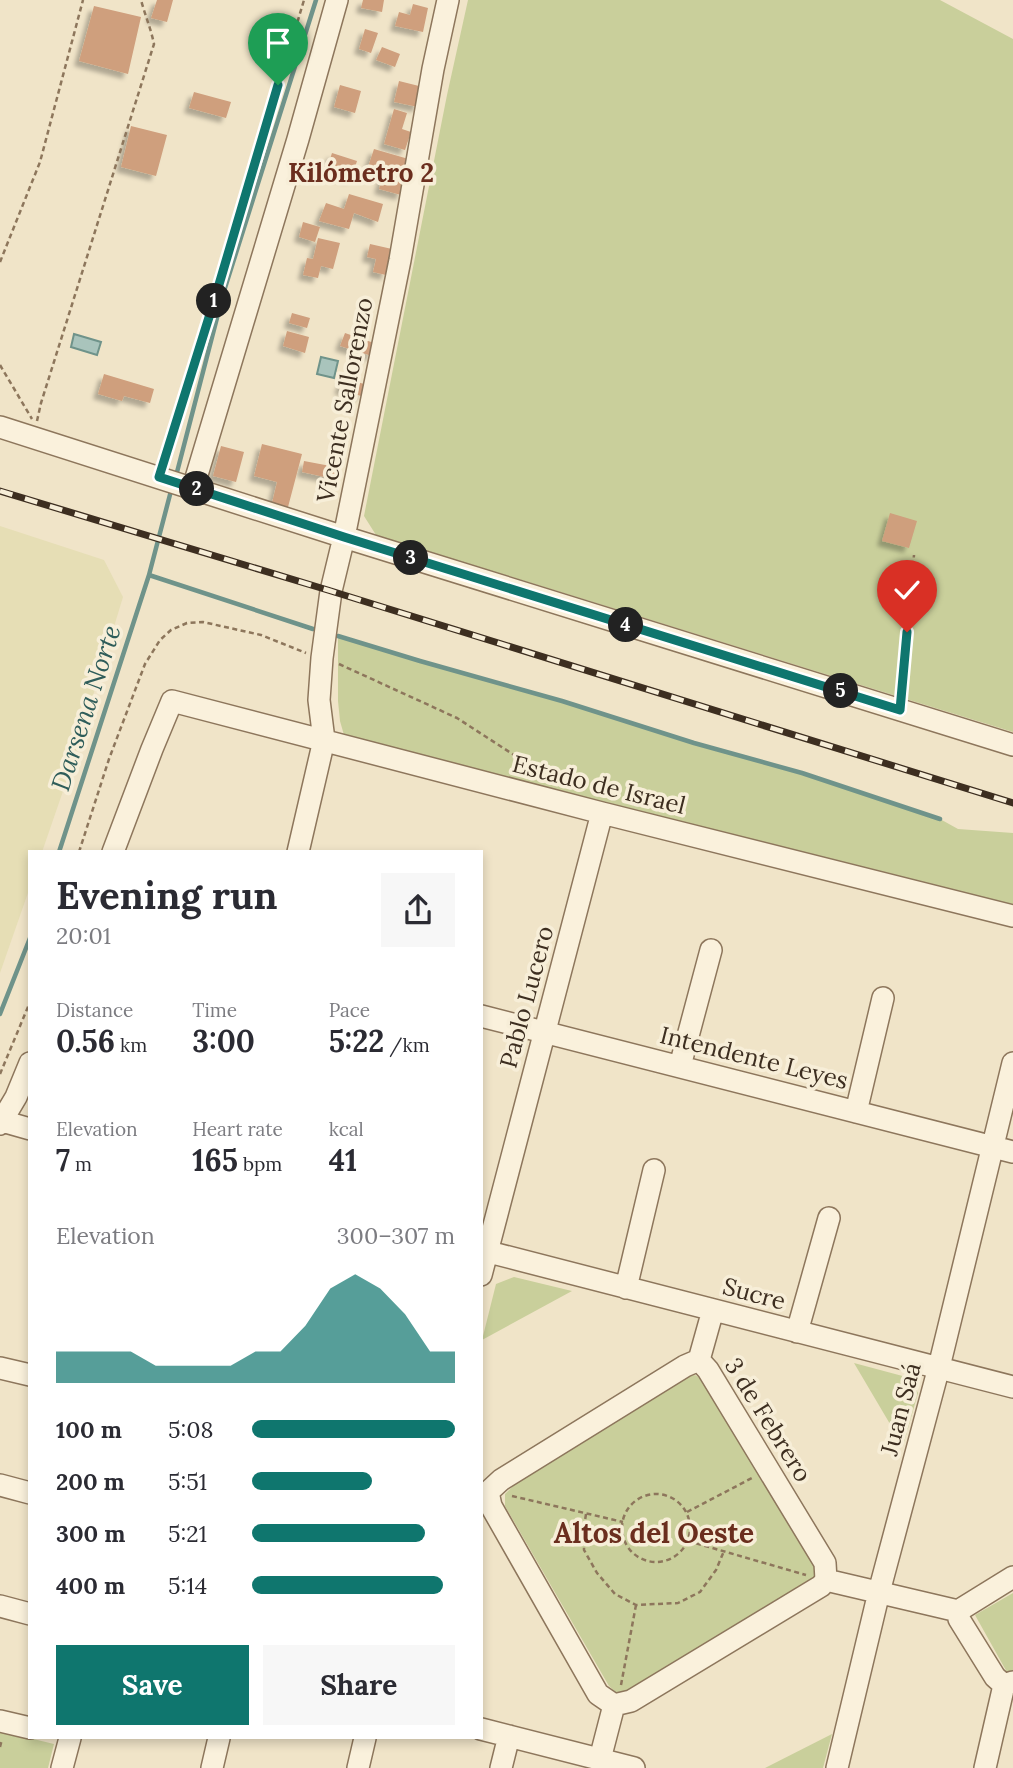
<!DOCTYPE html>
<html lang="en">
<head>
<meta charset="utf-8">
<style>
  :root { --surface:#fff; --page:#f7f7f7; --text:#2b2b33; --muted:#7c7c81; --accent:#0f766e }
  body { margin:0; font-family:Lora,serif; background:var(--page); color:var(--text); height:100vh; display:flex; flex-direction:column; font-size:26px; white-space:nowrap }
  * { box-sizing:border-box; margin:0 }
  p { font-size:23px; color:var(--muted) }
  .icon { flex:none; width:38px; height:38px; fill:none; stroke:currentColor; stroke-width:2; stroke-linecap:round; stroke-linejoin:round }
  .map { position:relative; flex:1; overflow:hidden }
  .details { position:absolute; left:28px; top:850px; width:455px; height:889px; display:flex; flex-direction:column; background:var(--surface); border-radius:0px; box-shadow:0 4px 10px #0003 }
  .details>* { flex:none }
  .pin { position:absolute; display:grid; place-items:center; width:60px; height:60px; color:#fff; margin:-72px -30px; border-radius:50% 50% 50% 0; rotate:-45deg; box-shadow:0 0 7px #0007 }
  .pin .icon { rotate:45deg }
  .km { position:absolute; width:35px; height:35px; margin:-18px; border-radius:50%; background:#222; color:#fff; font-size:19px; line-height:35px; text-align:center }
  .round { display:grid; place-items:center; flex:none; width:74px; height:74px; border-radius:0px; background:var(--page) }
  .head { display:flex; align-items:center; justify-content:space-between; height:119px; padding:0 28px }
  h1 { font-size:38px; font-weight:700; line-height:52px }
  .figures { display:grid; grid-template-columns:repeat(3,1fr); gap:10px; height:119px; padding:7px 28px }
  .figures div { display:grid; align-content:center }
  .figures b { font-size:30px; font-weight:700 }
  .figures small { font-size:19px; font-weight:400 }
  .figures p { font-size:19px }
  .chart { height:196px; padding:14px 28px }
  .chart p { display:flex; justify-content:space-between }
  .chart svg { width:100%; height:126px; margin-top:7px; fill:var(--accent); opacity:.7 }
  .action { display:flex; gap:14px; margin-top:auto; padding:14px 28px }
  .action a { flex:1; height:80px; border-radius:0px; background:var(--accent); color:#fff; font-size:28px; font-weight:700; line-height:80px; text-align:center }
  .action a+a { background:var(--page); color:var(--text) }
  ul { padding:0 28px; list-style:none; font-size:23px }
  li { display:grid; grid-template-columns:112px 84px 1fr; align-items:center; height:52px }
  li i { height:18px; border-radius:9px; background:var(--accent) }
  .map>svg:first-child { display:block }
  .farmland { fill:#e6deb5 }
  .green { fill:#c9cf9b }
  .water { fill:#a9c4bc; stroke:#6f938a; stroke-width:2 }
  .lines { fill:none; stroke-linecap:round; stroke-linejoin:round }
  .stream { stroke:#6f938a; stroke-width:4.5 }
  .building { fill:#cf9f7d; filter:url(#shadow) }
  .minor-casing { stroke:#8d765c; stroke-width:24 }
  .path { stroke:#8d765c; stroke-width:2.5; stroke-dasharray:5 3.5; stroke-linecap:butt }
  .minor { stroke:#faf1dc; stroke-width:21 }
  .rail-casing { stroke:#3d2e20; stroke-width:7 }
  .rail { stroke:#f7eed8; stroke-width:4.5; stroke-dasharray:13; stroke-linecap:butt }
  .route-casing { stroke:#fff; stroke-width:14 }
  .route { stroke:#0f766e; stroke-width:9 }
  .labels { text-anchor:middle; stroke-width:7; stroke-linejoin:round; paint-order:stroke }
  .street-label { font-size:24px; fill:#3d2e20; stroke:#f7eed8 }
  .neighbourhood-label { font-size:26px; font-weight:bold; fill:#6b2e1e; stroke:#f7eed8 }
  .water-label { font-size:26px; font-style:italic; fill:#2f5d5a; stroke:#f7eed8 }
  .quarter-label { font-size:28px; font-weight:bold; fill:#6b2e1e; stroke:#f7eed8 }
</style>
</head>
<body>
<div class="map">
<svg width="1013" height="1768" viewBox="0 0 1013 1768">
  <defs>
    <filter id="shadow"><feDropShadow dx="-5" dy="5" stdDeviation="2" flood-color="#0004"/></filter>
  </defs>
  <rect width="100%" height="100%" fill="#f0e4c8"/>
  <path class="farmland" d="M0,526L104,560L123,597L71,768L42,852H30V887L0,973Z"/>
  <path class="green" d="M468,0H940L1013,39V732L376,535L364,516L447,95Z
    M338,636L420,661L562,701L694,743L802,773L940,819L958,829L1013,833V910L354,740L344,735L340,721L338,701Z
    M514,1277L572,1291L482,1340L496,1284Z
    M854,1363L910,1378L918,1393L903,1446Z
    M695,1375L703,1380L813,1563L818,1578L634,1691L619,1695L609,1686L505,1506V1494L514,1485L685,1378Z
    M1013,1593V1671L1008,1674L975,1615Z
    M0,1731L54,1744L48,1768H0Z
    M832,1734L823,1768H765Z"/>
  <path class="water" d="M74,334L101,342L97,355L71,347Z
    M321,357L338,361L334,378L317,374Z"/>
  <g class="lines">
    <path class="stream" d="M176,476L224,291L316,0
      M149,575L313,629
      M338,636L420,661L562,701L694,743L802,773L940,819
      M59,852L149,575L172,487
      M0,1014L30,938"/>
  </g>
  <path class="building" d="M157,0H173L167,22L151,18Z
    M363,0H384L382,12L361,8Z
    M413,4L428,8L423,32L395,26L399,12L410,15Z
    M94,6L141,17L128,74L79,61Z
    M365,29L378,33L371,53L359,49Z
    M382,47L400,54L395,67L376,60Z
    M399,81L423,87L418,107L394,102Z
    M340,85L361,91L355,113L334,107Z
    M194,92L231,102L226,118L189,108Z
    M394,109L407,113L402,129L411,132L405,150L384,144Z
    M131,126L167,135L156,176L121,167Z
    M374,149L412,160L401,195L379,189L384,172L368,167Z
    M332,153L357,161L351,179L326,171Z
    M349,194L383,204L378,222L354,213L349,229L319,221L326,203L344,209Z
    M303,222L320,227L315,242L299,237Z
    M318,238L340,243L333,269L321,266L318,278L303,275L307,258L313,259Z
    M370,244L392,249L386,275L373,272L376,259L367,257Z
    M292,313L310,318L307,328L289,323Z
    M287,331L309,337L305,353L283,346Z
    M345,333L374,343L372,356L340,346Z
    M104,374L154,389L150,403L124,396L122,401L98,394Z
    M344,378L364,384L361,396L339,389Z
    M262,444L302,454L288,507L272,503L277,482L254,476Z
    M221,446L244,452L236,482L213,476Z
    M304,461L341,468L338,480L302,472Z
    M890,513L917,521L909,548L882,541Z"/>
  <g class="lines">
    <defs>
      <path id="minor" d="M0,427L344,537L1013,745
        M193,488L298,139L337,0
        M113,852L152,749L172,701L602,813L1013,916
        M298,852L324,740L319,700L322,658L331,591L344,537L400,260L433,69L448,0
        M481,1016L1013,1152
        M680,1066L711,950
        M856,1112L883,998
        M2,1121L30,1129
        M0,1124L16,1097L30,1063
        M481,1250L1013,1387
        M481,1275L602,813
        M626,1288L654,1170
        M797,1332L829,1218
        M699,1360L708,1370L825,1563L826,1580L821,1586L631,1701L614,1705L598,1694L491,1506L488,1492L501,1480L685,1366Z
        M699,1360L713,1310
        M0,1368L30,1375
        M0,1485L30,1493
        M826,1580L958,1611
        M0,1606L30,1614
        M958,1611L959,1619L995,1677L1004,1685L1013,1682
        M958,1611L1013,1577
        M0,1721L30,1728
        M481,1729L634,1768
        M600,1759L614,1705
        M62,1768L70,1738
        M212,1768L219,1738
        M358,1768L365,1738
        M501,1768L509,1736
        M837,1768L879,1592L939,1367L1013,1063
        M985,1768L1004,1685"/>
    </defs>
    <use href="#minor" class="minor-casing"/>
    <path class="path" d="M0,262L40,162L83,0
      M0,365L32,419
      M37,421L41,403L154,44C151,29 145,15 141,0
      M164,461L215,298L304,0
      M339,664L457,718L554,781
      M902,693L914,555
      M79,852L109,759L145,664L160,640L171,630L187,623L203,622L261,635L306,653
      M0,1074L30,1002
      M622 1528a34 34 0 1 1 68 0a34 34 0 1 1-68 0Z
      M512,1496L623,1522
      M687,1512L752,1478
      M586,1514L584,1527V1550L597,1573L615,1594L636,1605L678,1603L700,1592L716,1570L724,1551
      M688,1541L806,1575
      M621,1685L636,1605
      M0,1747L2,1739"/>
    <use href="#minor" class="minor"/>
    <defs>
      <path id="rail" d="M0,491L331,591L1013,803"/>
    </defs>
    <use href="#rail" class="rail-casing"/>
    <use href="#rail" class="rail"/>
  </g>
  <g class="lines">
    <defs>
      <path id="route" d="M278,85L215,298L159,477L344,537L900,710L907,632"/>
    </defs>
    <use href="#route" class="route-casing"/>
    <use href="#route" class="route"/>
  </g>
  <g class="labels">
    <g class="street-label">
      <text transform="translate(345 400) rotate(-79)" y="8">Vicente Sallorenzo</text>
      <text transform="translate(599 785) rotate(14)" y="8">Estado de Israel</text>
      <text transform="translate(527 997) rotate(-75)" y="8">Pablo Lucero</text>
      <text transform="translate(754 1058) rotate(14)" y="8">Intendente Leyes</text>
      <text transform="translate(754 1294) rotate(15)" y="8">Sucre</text>
      <text transform="translate(901 1409) rotate(-75)" y="8">Juan Saá</text>
      <text transform="translate(768 1420) rotate(58)" y="8">3 de Febrero</text>
    </g>
    <g class="neighbourhood-label">
      <text x="361" y="182">Kilómetro 2</text>
    </g>
    <g class="water-label">
      <text transform="translate(86 708) rotate(-72)" y="9">Darsena Norte</text>
    </g>
    <g class="quarter-label">
      <text x="654" y="1543">Altos del Oeste</text>
    </g>
  </g>
</svg>
<div class="pin" style="left:278px;top:85px;background:#1e9e55"><svg class="icon" aria-label="arrive" viewBox="0 0 24 24"><path d="M6 21V4h12l-3 4 3 4H6"/></svg></div>
<div class="pin" style="left:907px;top:632px;background:#d93025"><svg class="icon" aria-label="check" viewBox="0 0 24 24"><path d="M5 12l5 5 9-10"/></svg></div>
<b class="km" style="left:214px;top:301px">1</b>
<b class="km" style="left:197px;top:489px">2</b>
<b class="km" style="left:411px;top:558px">3</b>
<b class="km" style="left:626px;top:625px">4</b>
<b class="km" style="left:841px;top:691px">5</b>
<section class="details">
<div class="head"><div><h1>Evening run</h1><p>20:01</p></div><a class="round"><svg class="icon" aria-label="share" viewBox="0 0 24 24"><path d="M12 15V3M7 8l5-5 5 5M5 13v7h14v-7"/></svg></a></div>
<div class="figures">
<div><p>Distance</p><b>0.56<small> km</small></b></div>
<div><p>Time</p><b>3:00</b></div>
<div><p>Pace</p><b>5:22<small> /km</small></b></div>
</div>
<div class="figures">
<div><p>Elevation</p><b>7<small> m</small></b></div>
<div><p>Heart rate</p><b>165<small> bpm</small></b></div>
<div><p>kcal</p><b>41</b></div>
</div>
<div class="chart"><p><span>Elevation</span>300–307 m</p>
<svg viewBox="0 0 160 44" preserveAspectRatio="none"><path d="M0 44V33L10 33L20 33L30 33L40 38L50 38L60 38L70 38L80 33L90 33L100 24L110 11L120 6L130 11L140 20L150 33L160 33V44z"/></svg>
</div>
<ul>
<li><b>100 m</b>5:08<i style="width:100%"></i></li>
<li><b>200 m</b>5:51<i style="width:59%"></i></li>
<li><b>300 m</b>5:21<i style="width:85%"></i></li>
<li><b>400 m</b>5:14<i style="width:94%"></i></li>
</ul>
<div class="action"><a>Save</a><a>Share</a></div>
</section>
</div>
</body>
</html>
